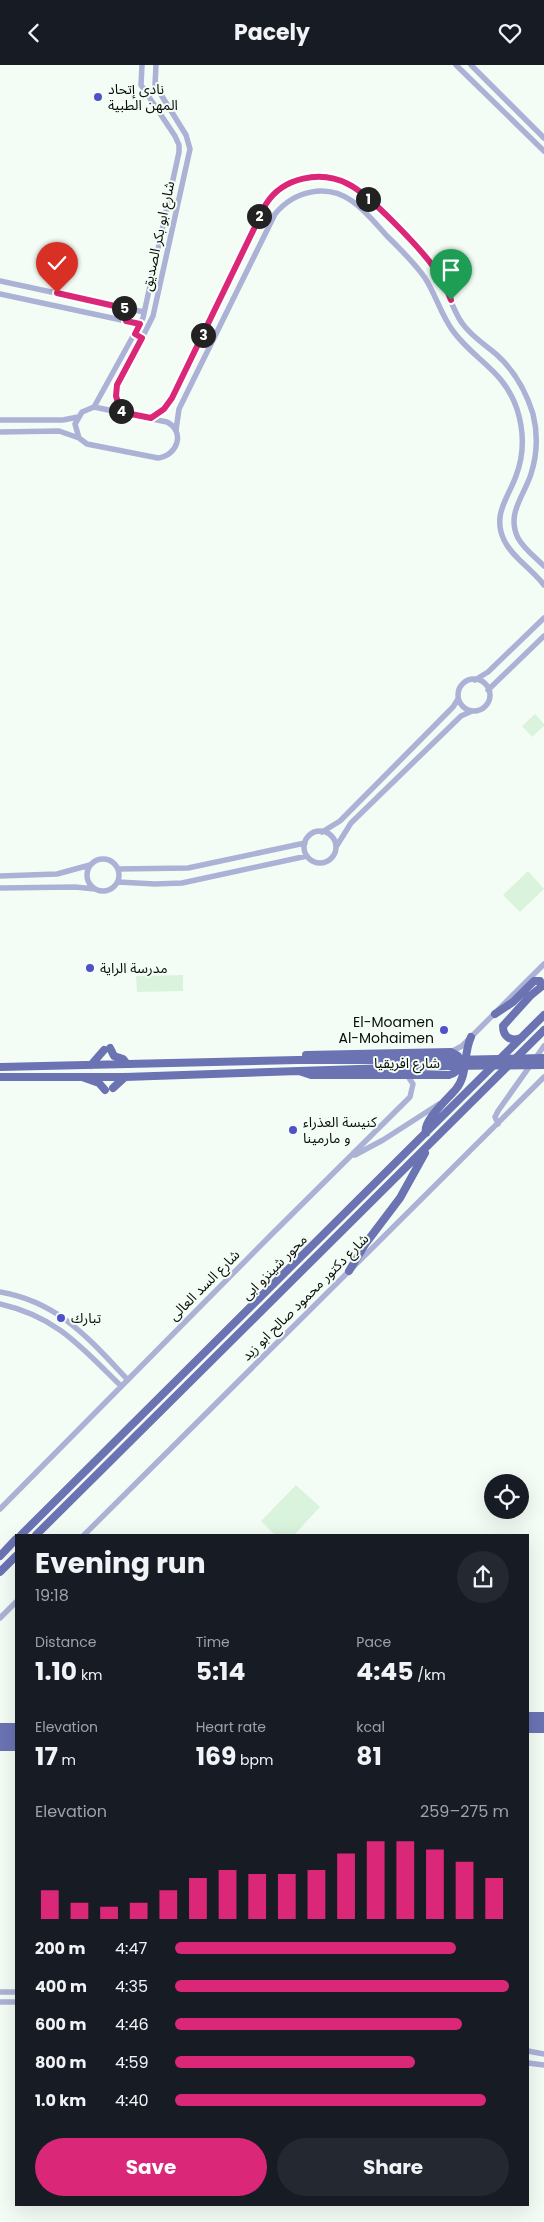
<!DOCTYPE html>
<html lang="en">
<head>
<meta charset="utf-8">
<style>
  :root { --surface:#171b24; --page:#242831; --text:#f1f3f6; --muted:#9ea1a6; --accent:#db2777 }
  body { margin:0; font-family:Poppins,"Noto Sans Arabic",sans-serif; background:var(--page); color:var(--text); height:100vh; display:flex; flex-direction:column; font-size:19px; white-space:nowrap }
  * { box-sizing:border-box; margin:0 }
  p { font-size:16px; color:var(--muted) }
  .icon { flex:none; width:28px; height:28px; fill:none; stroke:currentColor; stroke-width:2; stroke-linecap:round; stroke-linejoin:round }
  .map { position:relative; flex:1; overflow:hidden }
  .side { position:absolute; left:15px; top:1469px; width:514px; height:672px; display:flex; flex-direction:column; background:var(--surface); border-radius:0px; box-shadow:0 5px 20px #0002 }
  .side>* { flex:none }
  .controls { position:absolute; left:484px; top:1409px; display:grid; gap:10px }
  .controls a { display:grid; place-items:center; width:45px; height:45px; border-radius:50%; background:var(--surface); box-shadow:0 5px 20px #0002; font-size:25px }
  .pin { position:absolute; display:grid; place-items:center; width:42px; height:42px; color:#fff; margin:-51px -21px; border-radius:50% 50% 50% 0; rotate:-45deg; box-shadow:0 0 5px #0007 }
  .pin .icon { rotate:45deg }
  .km { position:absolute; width:25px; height:25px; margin:-12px; border-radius:50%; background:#222; color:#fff; font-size:14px; line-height:25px; text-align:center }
  .round { display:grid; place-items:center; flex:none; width:52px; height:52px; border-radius:26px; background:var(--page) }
  .overview { display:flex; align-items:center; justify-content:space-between; height:85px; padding:0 20px }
  h1 { font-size:28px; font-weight:700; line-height:38px }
  .stats { display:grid; grid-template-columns:repeat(3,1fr); gap:8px; height:85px; padding:5px 20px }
  .stats div { display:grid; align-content:center }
  .stats b { font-size:25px; font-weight:700 }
  .stats small { font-size:14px; font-weight:400 }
  .stats p { font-size:14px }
  .chart { height:140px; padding:10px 20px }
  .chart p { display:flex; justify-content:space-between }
  .chart svg { width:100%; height:90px; margin-top:5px; stroke:var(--accent); stroke-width:6 }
  .cta { display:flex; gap:10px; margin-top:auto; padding:10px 20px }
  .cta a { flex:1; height:58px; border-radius:30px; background:var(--accent); color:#fff; font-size:20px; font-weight:700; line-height:58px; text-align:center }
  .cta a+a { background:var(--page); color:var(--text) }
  ul { padding:0 20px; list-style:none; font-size:16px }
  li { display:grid; grid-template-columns:80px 60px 1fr; align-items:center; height:38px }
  li i { height:12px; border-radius:6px; background:var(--accent) }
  header { display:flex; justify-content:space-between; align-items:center; height:65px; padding:0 20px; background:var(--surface); font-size:22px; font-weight:700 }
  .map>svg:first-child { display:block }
  .green { fill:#daf3dd }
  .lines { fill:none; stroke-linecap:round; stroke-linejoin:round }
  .tertiary { stroke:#abb2d6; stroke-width:5.5 }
  .primary { stroke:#6b73b3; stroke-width:8 }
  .primary-bridge { stroke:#6b73b3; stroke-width:8 }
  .route-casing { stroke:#fff; stroke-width:10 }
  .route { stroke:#db2777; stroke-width:6 }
  .poi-dot { fill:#5051c8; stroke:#f4fdf5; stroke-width:2 }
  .labels { text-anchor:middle; stroke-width:4; stroke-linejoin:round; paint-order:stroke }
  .poi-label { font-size:14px; fill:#0a0d0a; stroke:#f4fdf5; text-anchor:start }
  .street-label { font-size:14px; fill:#0a0d0a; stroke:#f4fdf5 }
</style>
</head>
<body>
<header><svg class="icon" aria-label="back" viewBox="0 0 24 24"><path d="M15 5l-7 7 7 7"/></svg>Pacely<svg class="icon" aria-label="heart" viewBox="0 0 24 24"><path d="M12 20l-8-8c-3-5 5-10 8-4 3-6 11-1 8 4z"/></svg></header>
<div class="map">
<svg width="544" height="2157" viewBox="0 0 544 2157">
  <rect width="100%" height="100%" fill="#f4fdf5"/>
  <path class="green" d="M535,649L544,659V661L532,672L522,661Z
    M528,806L544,824L520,847L503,830Z
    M183,910V926L137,927L136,911Z
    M296,1420L320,1442L294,1470H275L261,1456Z"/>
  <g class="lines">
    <path class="tertiary" d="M456,0L544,86
      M471,0L544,73
      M0,216L144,247
      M0,229L140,259
      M94,342L143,253L179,87V80L175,71L141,20L142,0
      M94,342L167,357C186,367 177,391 158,393L87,379L79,373L75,359L82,347Z
      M121,347L116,331L117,323L153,251L190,84L186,70L155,20L156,0
      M151,353L164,344L172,333L263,144C282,112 325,103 355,123C372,134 385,151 399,165C412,179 427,192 437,207C448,223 451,243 462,258C471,271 484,279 496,289C514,305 526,326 533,349C538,369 537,390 531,409C524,431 506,449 518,473C524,484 535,492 544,501
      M0,355H63L78,352
      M176,365L179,344L275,149C294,126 326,118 352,136C365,145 376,159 387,171C400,184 414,197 425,213C436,230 441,250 453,266C475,296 504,305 517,344C524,366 524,390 516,411C508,433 492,450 504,475C512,492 532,504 544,520
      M0,367L59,366L79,373
      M458 630a16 16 0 1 1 32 0a16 16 0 1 1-32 0Z
      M475,615L488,607L544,553
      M488,625L544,571
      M304 782a16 16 0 1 1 32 0a16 16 0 1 1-32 0Z
      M322,767L340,756L453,642L458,634
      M336,782L351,758L461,651L472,646
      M87 810a16 16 0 1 1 32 0a16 16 0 1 1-32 0Z
      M118,804L188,803L305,778
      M0,811L57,809L90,800
      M118,817L155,819L182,818L307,791
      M0,823L75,822L95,824
      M451,987L462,981L544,899
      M498,1059L495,1052L498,1046L544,981
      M355,1090L383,1075L439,1039
      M0,1227C59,1237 89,1274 128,1315
      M0,1239C57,1252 81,1282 121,1321
      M0,1444L272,1169L410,1032L413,1019L407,1010
      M84,1470L544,1012
      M0,1553L16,1537
      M0,1927H16
      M0,1937H16
      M528,1986L544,1989
      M528,1998L544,2000"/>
    <path class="primary" d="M495,949L513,937L534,916H540L541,922L530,931L503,961C503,972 511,977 521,973
      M110,983L114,991L123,994L127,999
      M91,1000L104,985
      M0,1002L298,995H450
      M299,1006L311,1010H449C459,1007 463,1000 458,991L451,987L306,990
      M0,1012H125L449,1001
      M82,1012L99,1018L105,1025
      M113,1023L125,1012
      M426,1068C422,1056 448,1034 456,1024C468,1010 463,989 471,972
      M349,1206L366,1178L400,1133L425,1088
      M21,1470L544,950
      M36,1470L544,965
      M0,1491L16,1474
      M0,1507L16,1491
      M528,1651H544
      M528,1656H544
      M0,1662H16
      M528,1664H544
      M0,1668H16
      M0,1676H16
      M0,1682H16"/>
    <path class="primary-bridge" d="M450,995L544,993
      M449,1001L544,1000"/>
  </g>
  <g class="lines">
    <defs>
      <path id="route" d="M57,228L128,244L129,250L126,256L140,259L135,269L142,273L117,320L116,331L121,347L151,353L164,344L172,333L266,139C283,112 321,105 348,119C368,128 422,185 435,204C442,214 447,224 451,235"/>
    </defs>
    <use href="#route" class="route-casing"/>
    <use href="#route" class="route"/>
  </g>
  <g class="poi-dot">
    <circle cx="98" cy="32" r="5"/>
    <circle cx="90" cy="903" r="5"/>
    <circle cx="444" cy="965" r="5"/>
    <circle cx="293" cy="1065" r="5"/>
    <circle cx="61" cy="1253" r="5"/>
  </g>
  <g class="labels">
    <g class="poi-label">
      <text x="108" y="29">نادى إتحاد<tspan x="108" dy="16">المهن الطبية</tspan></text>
      <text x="100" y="908">مدرسة الراية</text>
      <text x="434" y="962" text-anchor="end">El-Moamen<tspan x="434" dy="16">Al-Mohaimen</tspan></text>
      <text x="303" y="1062">كنيسة العذراء<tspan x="303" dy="16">و مارمينا</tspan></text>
      <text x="71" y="1258">تبارك</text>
    </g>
    <g class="street-label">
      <text transform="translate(158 171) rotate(-78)" y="5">شارع ابو بكر الصديق</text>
      <text x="407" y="1003">شارع افريقيا</text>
      <text transform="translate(274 1202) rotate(-45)" y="5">محور شينزو ابى</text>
      <text transform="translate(204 1220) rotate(-45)" y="5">شارع السد العالى</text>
      <text transform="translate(305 1232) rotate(-45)" y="5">شارع دكتور محمود صالح ابو زيد</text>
    </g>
  </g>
</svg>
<div class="controls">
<a><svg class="icon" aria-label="locate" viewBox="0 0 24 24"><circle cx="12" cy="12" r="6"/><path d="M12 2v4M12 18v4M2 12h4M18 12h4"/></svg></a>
</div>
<div class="pin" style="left:451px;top:235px;background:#1e9e55"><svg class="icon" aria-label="arrive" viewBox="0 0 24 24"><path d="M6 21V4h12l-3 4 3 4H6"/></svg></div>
<div class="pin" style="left:57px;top:228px;background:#d93025"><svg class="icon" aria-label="check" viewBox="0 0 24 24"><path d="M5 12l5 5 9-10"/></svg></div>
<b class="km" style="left:368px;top:134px">1</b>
<b class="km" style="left:259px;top:151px">2</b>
<b class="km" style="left:203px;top:270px">3</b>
<b class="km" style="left:121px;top:346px">4</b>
<b class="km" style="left:124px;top:243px">5</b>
<section class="side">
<div class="overview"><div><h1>Evening run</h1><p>19:18</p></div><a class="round"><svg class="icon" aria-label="share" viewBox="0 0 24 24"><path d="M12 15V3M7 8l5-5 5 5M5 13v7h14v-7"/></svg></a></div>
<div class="stats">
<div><p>Distance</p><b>1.10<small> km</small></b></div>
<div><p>Time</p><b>5:14</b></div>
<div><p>Pace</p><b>4:45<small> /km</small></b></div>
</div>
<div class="stats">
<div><p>Elevation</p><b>17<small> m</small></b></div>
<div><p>Heart rate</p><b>169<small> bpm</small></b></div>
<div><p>kcal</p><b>81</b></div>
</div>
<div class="chart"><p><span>Elevation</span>259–275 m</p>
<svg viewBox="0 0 160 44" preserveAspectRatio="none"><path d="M5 44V30M15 44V36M25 44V38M35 44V36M45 44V30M55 44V24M65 44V20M75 44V22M85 44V22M95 44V20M105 44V12M115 44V6M125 44V6M135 44V10M145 44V16M155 44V24"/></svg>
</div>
<ul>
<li><b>200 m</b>4:47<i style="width:84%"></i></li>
<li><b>400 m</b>4:35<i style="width:100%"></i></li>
<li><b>600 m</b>4:46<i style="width:86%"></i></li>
<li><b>800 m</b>4:59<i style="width:72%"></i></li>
<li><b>1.0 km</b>4:40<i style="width:93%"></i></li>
</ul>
<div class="cta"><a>Save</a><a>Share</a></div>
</section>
</div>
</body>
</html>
